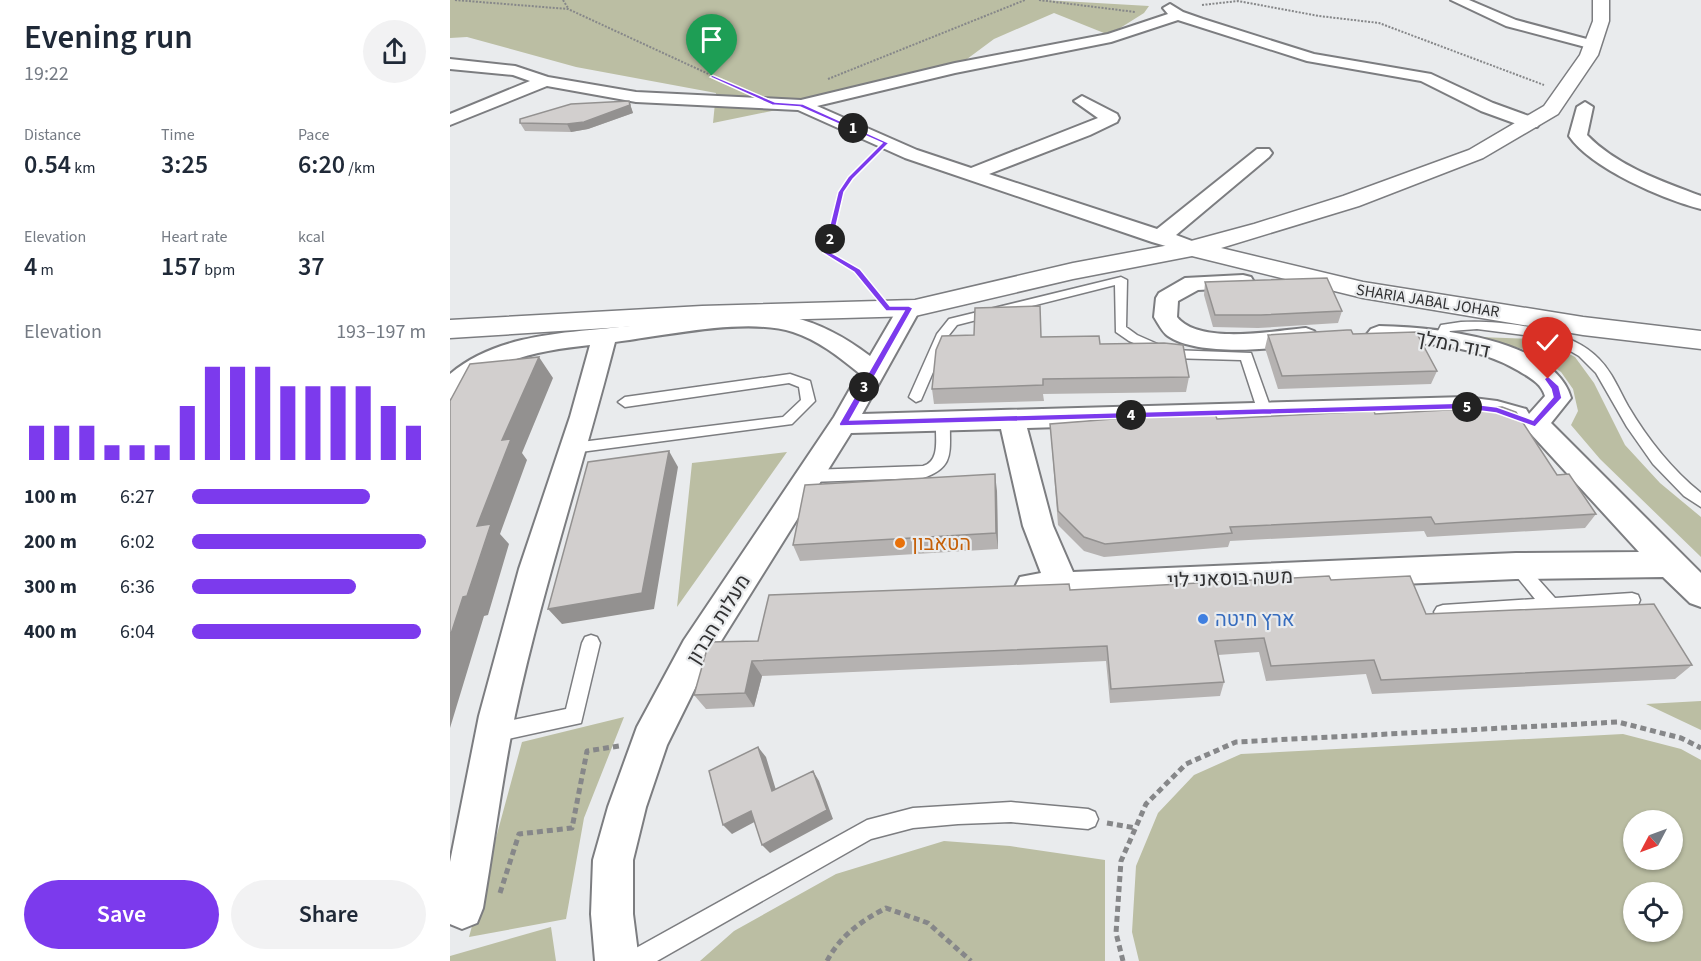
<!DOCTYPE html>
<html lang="en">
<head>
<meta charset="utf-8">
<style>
  :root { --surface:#fff; --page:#f2f2f3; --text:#1f2937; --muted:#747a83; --accent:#7c3aed }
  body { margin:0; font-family:"Source Sans 3",Heebo,sans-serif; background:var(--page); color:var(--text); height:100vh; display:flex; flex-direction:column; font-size:22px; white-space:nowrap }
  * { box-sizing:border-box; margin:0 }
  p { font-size:20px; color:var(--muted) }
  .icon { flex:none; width:33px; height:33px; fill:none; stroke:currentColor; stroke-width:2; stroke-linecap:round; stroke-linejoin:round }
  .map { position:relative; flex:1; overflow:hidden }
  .panel { display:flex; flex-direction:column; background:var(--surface); width:450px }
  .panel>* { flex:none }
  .needle { width:39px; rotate:229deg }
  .fabs { position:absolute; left:1173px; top:810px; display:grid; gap:12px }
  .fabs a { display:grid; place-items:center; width:60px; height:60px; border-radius:50%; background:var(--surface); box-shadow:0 2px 4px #0004; font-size:30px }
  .pin { position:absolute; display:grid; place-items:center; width:51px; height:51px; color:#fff; margin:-62px -26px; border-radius:50% 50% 50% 0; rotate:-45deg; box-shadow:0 0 6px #0007 }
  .pin .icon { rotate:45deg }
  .km { position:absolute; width:30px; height:30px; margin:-15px; border-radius:50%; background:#222; color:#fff; font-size:16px; line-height:30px; text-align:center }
  .round { display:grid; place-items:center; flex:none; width:63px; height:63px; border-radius:32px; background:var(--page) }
  .overview { display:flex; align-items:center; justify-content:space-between; height:102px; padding:0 24px }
  h1 { font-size:33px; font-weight:600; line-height:45px }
  .metrics { display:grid; grid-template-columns:repeat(3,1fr); gap:9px; height:102px; padding:6px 24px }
  .metrics div { display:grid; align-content:center }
  .metrics b { font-size:26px; font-weight:600 }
  .metrics small { font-size:16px; font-weight:400 }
  .metrics p { font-size:16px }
  .chart { height:168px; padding:12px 24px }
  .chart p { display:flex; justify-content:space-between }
  .chart svg { width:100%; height:108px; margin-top:6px; stroke:var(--accent); stroke-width:6 }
  .cta { display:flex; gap:12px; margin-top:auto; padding:12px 24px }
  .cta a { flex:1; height:69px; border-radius:36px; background:var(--accent); color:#fff; font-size:24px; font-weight:600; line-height:69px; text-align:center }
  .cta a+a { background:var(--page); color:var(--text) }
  ul { padding:0 24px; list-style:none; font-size:20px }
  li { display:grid; grid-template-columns:96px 72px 1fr; align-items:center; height:45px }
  li i { height:15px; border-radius:8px; background:var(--accent) }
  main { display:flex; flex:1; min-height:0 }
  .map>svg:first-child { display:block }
  .green { fill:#bbbea3; fill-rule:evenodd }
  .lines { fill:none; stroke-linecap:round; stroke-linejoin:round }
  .lane-casing { stroke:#7c7d80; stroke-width:3 }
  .street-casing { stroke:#7c7d80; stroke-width:4 }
  .secondary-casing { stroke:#7c7d80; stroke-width:3 }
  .path-far2 { stroke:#868789; stroke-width:2; stroke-dasharray:2 1.5; stroke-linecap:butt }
  .path-far1 { stroke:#868789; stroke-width:3; stroke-dasharray:4 2; stroke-linecap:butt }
  .path { stroke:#868789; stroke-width:5; stroke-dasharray:6 4; stroke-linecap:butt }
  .lane { fill:#fff; fill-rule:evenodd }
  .street { fill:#fff; fill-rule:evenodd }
  .secondary { fill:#fff; fill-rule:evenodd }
  .wall { fill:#b5b2b1 }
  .shaded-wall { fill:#939190 }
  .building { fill:#d2cfce; stroke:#939190; stroke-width:1.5 }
  .route { fill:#7c3aed; stroke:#fff; stroke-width:1.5 }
  .food-dot { fill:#e8710a; stroke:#e9ebed; stroke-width:2 }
  .shop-dot { fill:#3f7fe0; stroke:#e9ebed; stroke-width:2 }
  .labels { text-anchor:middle; stroke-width:4.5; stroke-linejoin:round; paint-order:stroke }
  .far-street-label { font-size:16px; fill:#313132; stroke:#e9ebed }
  .street-label { font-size:20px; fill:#313132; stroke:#e9ebed }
  .food-label { font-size:20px; fill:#c56008; stroke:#e9ebed; text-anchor:start }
  .shop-label { font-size:20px; fill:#366cbe; stroke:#e9ebed; text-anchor:start }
</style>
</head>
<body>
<main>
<section class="panel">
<div class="overview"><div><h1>Evening run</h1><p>19:22</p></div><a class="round"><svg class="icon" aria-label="share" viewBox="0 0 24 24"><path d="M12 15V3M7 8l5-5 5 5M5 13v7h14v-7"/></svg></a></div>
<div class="metrics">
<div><p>Distance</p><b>0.54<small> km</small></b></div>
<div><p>Time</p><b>3:25</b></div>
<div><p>Pace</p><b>6:20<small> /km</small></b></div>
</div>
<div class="metrics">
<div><p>Elevation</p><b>4<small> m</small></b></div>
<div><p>Heart rate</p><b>157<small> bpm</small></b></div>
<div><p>kcal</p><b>37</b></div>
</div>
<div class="chart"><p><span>Elevation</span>193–197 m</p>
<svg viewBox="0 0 160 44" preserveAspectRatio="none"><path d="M5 44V30M15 44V30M25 44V30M35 44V38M45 44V38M55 44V38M65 44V22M75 44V6M85 44V6M95 44V6M105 44V14M115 44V14M125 44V14M135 44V14M145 44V22M155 44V30"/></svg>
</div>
<ul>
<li><b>100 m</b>6:27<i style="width:76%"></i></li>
<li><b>200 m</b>6:02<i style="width:100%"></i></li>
<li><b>300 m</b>6:36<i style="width:70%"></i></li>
<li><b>400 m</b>6:04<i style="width:98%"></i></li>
</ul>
<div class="cta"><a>Save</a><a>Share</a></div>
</section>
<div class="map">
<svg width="1251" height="961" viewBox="0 0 1251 961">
  <rect width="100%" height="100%" fill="#e9ebed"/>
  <path class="green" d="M0,0H595L699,6L694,13L659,35L604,13L544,39L513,62L351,105L263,123L266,93L126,67L17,37L0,38Z
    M1029,337L1080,339L1102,345L1125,357L1144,383L1175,445L1210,483L1251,517V557L1150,459L1121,425L1128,411L1123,389L1111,372L1080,351Z
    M337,452L227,607L242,463Z
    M1251,701V730L1196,704Z
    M174,717L134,818L116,919L19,937L72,742Z
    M1173,734L1231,749L1251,760V961H689L682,932L686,866L708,813L744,775L791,754ZM1184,820H1222V860H1184ZM1184,892H1222V932H1184Z
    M494,841L560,846L655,860V961H250L284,931L386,874Z
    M101,927L106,961H0V956Z"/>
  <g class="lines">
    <defs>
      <path id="lane" d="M671,277L677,280L676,327L687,335L721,350L801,353L822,412L820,415L815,417L808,412L791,360L719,358L679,341L666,332L665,285L507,325L499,335L471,400L466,402L459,397L487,334L499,319Z
        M1011,322C1052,320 1120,328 1149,359C1162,372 1169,390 1178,406C1197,438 1221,469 1251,493V507L1234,496L1203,464L1177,427L1146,373L1129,356L1110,345L1082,336L1027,329L1000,331L995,340L991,341L985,337L991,325Z
        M340,374L360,381L365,401L342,424L123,453L116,448L123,443L333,417L351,400L349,387L339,383L175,407L168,402L175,397Z
        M493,416L500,421C499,451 506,467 473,478L360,482L355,480L353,476L355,472L360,470L473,466C491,461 485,437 486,421Z
        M1066,559L1072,561L1105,598L1182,593L1188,595L1190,600L1188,605L1182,607L993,619L987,617L984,612L987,607L993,605L1085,599L1058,566L1060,561Z
        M141,635L147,637L150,643L131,723L44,742L37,740L34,733L37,726L44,724L116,709L132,643L135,637Z
        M561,802L638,809L645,812L648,819L645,826L638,829L561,822L508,824L463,828L421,839L207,961H173L177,953L417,820L463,808Z"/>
      <path id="street" d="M1001,0H1019L1066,20L1148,42L1150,45L1143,49L1056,26Z
        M720,4L733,12L753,19L864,54L981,74L1043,103L1087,119L1090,123L1087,127H1075L1031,111L971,81L857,61L728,20L661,42L505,73L367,106L467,150L521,168L648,118L624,101L632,96L667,114L669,118L667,122L640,135L539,174L707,229L807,149H819L822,153L819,157L726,235L750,244L754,248L750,252L743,254L702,242L455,158L348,110L186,102L97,86L0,125V114L80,81L63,75L0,69V59L65,66L98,77L186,92L351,100L505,63L658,34L718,14L713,8Z
        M1135,102L1143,107L1137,135C1167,166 1211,181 1251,196V209C1213,199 1142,169 1119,136L1127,107Z
        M793,275L801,277L804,282L801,287L748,290L728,301L727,317C749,345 823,331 856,328L864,331L868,336L864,341C830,350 748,357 718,336C712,332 708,323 704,317L706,298L709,293L735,278Z
        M459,301L467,303L471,308L412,414L1015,397L1047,401L1076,409L1079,414L1095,396C1091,383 1080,378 1069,371C1026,346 978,342 929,342L921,339L917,334L921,329L929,326C981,327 1104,338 1121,398L1101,423L1251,573V607L1240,603L1213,577L1066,579L581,600L570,597L565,587L570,577L591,573L573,526L551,429L401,433L258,662L217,745L196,807L183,860V914L189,961H145L141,914L143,860L158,807L187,727L234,640L384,417L409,373C389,357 368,340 343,332C296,317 215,336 165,342C133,467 92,589 65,715C52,779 44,844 33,908L27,923L12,929L0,924V862L29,716L69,569L120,417L140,345C104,349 69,354 37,372C24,380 14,395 0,399V374C50,331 126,333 188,325C238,318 292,306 342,317C372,324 396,338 420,356L451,303ZM1015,415C1026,416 1065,425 1072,424L1189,552L1066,553L623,572L603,526L577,428Z"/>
      <path id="secondary" d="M1143,0H1159V21L1148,55L1108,114L1033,158L909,206L771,248L913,282L1133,317L1251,331V349L1133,335L913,298L742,256L623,279L465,316L252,322L0,338V320L252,306L465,300L623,263L741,241L804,224L893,196L1019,150L1094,106L1130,55L1143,21Z"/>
    </defs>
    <use href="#lane" class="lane-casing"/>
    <use href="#street" class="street-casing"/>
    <use href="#secondary" class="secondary-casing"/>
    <path class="path-far2" d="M5,0L118,9L278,83
      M113,0L118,8
      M589,0L685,12
      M752,5L788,1L869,16L929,23L1094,85
      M378,79L575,0
      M382,256L376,253L391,192L400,178L422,156"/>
    <path class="path-far1" d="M379,255L407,271L422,289"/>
    <path class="path" d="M657,823L686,828
      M50,893L69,834L122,828L137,751L169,746
      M377,961C390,936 411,921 436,908L478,923L521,961
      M673,961L666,933L671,861L696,804L736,764L786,742L1168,722L1231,738L1251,748"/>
    <use href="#lane" class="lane"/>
    <use href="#street" class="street"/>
    <use href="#secondary" class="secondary"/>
  </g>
  <path class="wall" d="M179,101L183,113L138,129L121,132L75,131L70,123Z
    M755,282L892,311L888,323L808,328L763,327L754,295Z
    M903,334L987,371L981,384L828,389L815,348L818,335Z
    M592,337L650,344L739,377L736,392L593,394L594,401L484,404L482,389Z
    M925,414L1107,475L1146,514L1135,528L977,537L974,531L780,541L778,547L654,557L634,551L608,525L600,424Z
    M547,491L548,549L350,561L343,545Z
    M881,580L976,614L1242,665L1225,679L922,694L916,674L816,681L809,652L768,655L774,682L770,696L660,703L656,661L312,676L304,707L256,709L244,695L308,641L620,590Z"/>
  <path class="shaded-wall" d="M179,101L183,113L138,129L121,132L117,124Z
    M89,357L103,378L72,453L77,460L50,534L59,544L38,615L34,616L0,728V637L13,597L27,526L52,440Z
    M219,451L228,467L204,609L112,624L98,609Z
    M545,474L547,491L548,549L546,533Z
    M302,661L312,676L304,707L295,693Z
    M308,747L316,757L329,800L322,791Z
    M363,771L369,781L383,819L320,853L312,845Z
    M301,811L310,819L282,834L273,825Z"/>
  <path class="building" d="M179,101L180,105L134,122L117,124L70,123V119L121,104Z
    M877,278L892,311L811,315H765L755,282Z
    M590,306L591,337L649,336L650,344L714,343L733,345L739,377L593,379V385L482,389L486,350L492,336L524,335L525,308Z
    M897,330H901L903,334L966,332L987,371L832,376L818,335Z
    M89,357L52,440L61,439L27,526L41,524L17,596L13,597L0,637V401L20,364Z
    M1052,407L1066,412L1107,475L1119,474L1146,514L985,524L981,517L780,527L782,533L655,544L634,537L608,511L600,424L764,411L767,419L924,411L925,414Z
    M219,451L192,593L98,609L138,462Z
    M545,474L546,533L343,545L355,485Z
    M879,576L881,580L960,576L976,614L1204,604L1242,665L931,680L924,660L821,666L814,638L765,641L774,682L661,689L657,646L302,661L295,693L244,695L259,642L308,641L319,595L619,584L620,590Z
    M308,747L322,791L363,771L377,810L312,845L301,811L273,825L259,771Z"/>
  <path class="route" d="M262,75L325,102L353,104L439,143L403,179L394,192L380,252L410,269L440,306H459L463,308L400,420L1015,403L1047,407L1083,420L1103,397L1101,389L1094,379L1098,376L1109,386L1112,398L1085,427L1046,413L1015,409L390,426L389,424L454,311H436L404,272L373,253L388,192L398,177L432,143L350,107L322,105L260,77Z"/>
  <circle class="food-dot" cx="450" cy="543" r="6"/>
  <circle class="shop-dot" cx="753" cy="619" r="6"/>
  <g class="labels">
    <g class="far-street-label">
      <text transform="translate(978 300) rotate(9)" y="6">SHARIA JABAL JOHAR</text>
    </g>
    <g class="street-label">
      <text transform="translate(1003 344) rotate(11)" y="7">דוד המלך</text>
      <text transform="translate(780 578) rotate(-2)" y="7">משה בוסאני לוי</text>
      <text transform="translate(268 619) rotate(-58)" y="7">מעלות חברון</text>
    </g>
    <g class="food-label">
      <text x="462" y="550">הטאבון</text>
    </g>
    <g class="shop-label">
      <text x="765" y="626">ארץ חיטה</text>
    </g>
  </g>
</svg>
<div class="fabs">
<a><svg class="needle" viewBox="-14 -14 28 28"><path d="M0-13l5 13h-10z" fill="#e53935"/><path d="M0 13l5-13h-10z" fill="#747a83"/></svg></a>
<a><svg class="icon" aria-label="locate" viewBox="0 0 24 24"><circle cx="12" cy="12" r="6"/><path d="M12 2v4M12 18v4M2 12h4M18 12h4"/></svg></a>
</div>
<div class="pin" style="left:262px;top:76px;background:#1e9e55"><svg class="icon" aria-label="arrive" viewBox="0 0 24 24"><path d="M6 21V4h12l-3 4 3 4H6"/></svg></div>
<div class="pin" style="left:1098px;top:379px;background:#d93025"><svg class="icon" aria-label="check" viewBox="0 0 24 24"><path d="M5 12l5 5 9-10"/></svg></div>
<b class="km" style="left:403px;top:128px">1</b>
<b class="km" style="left:380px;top:239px">2</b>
<b class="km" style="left:414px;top:387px">3</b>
<b class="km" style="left:681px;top:415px">4</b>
<b class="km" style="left:1017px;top:407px">5</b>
</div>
</main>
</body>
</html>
